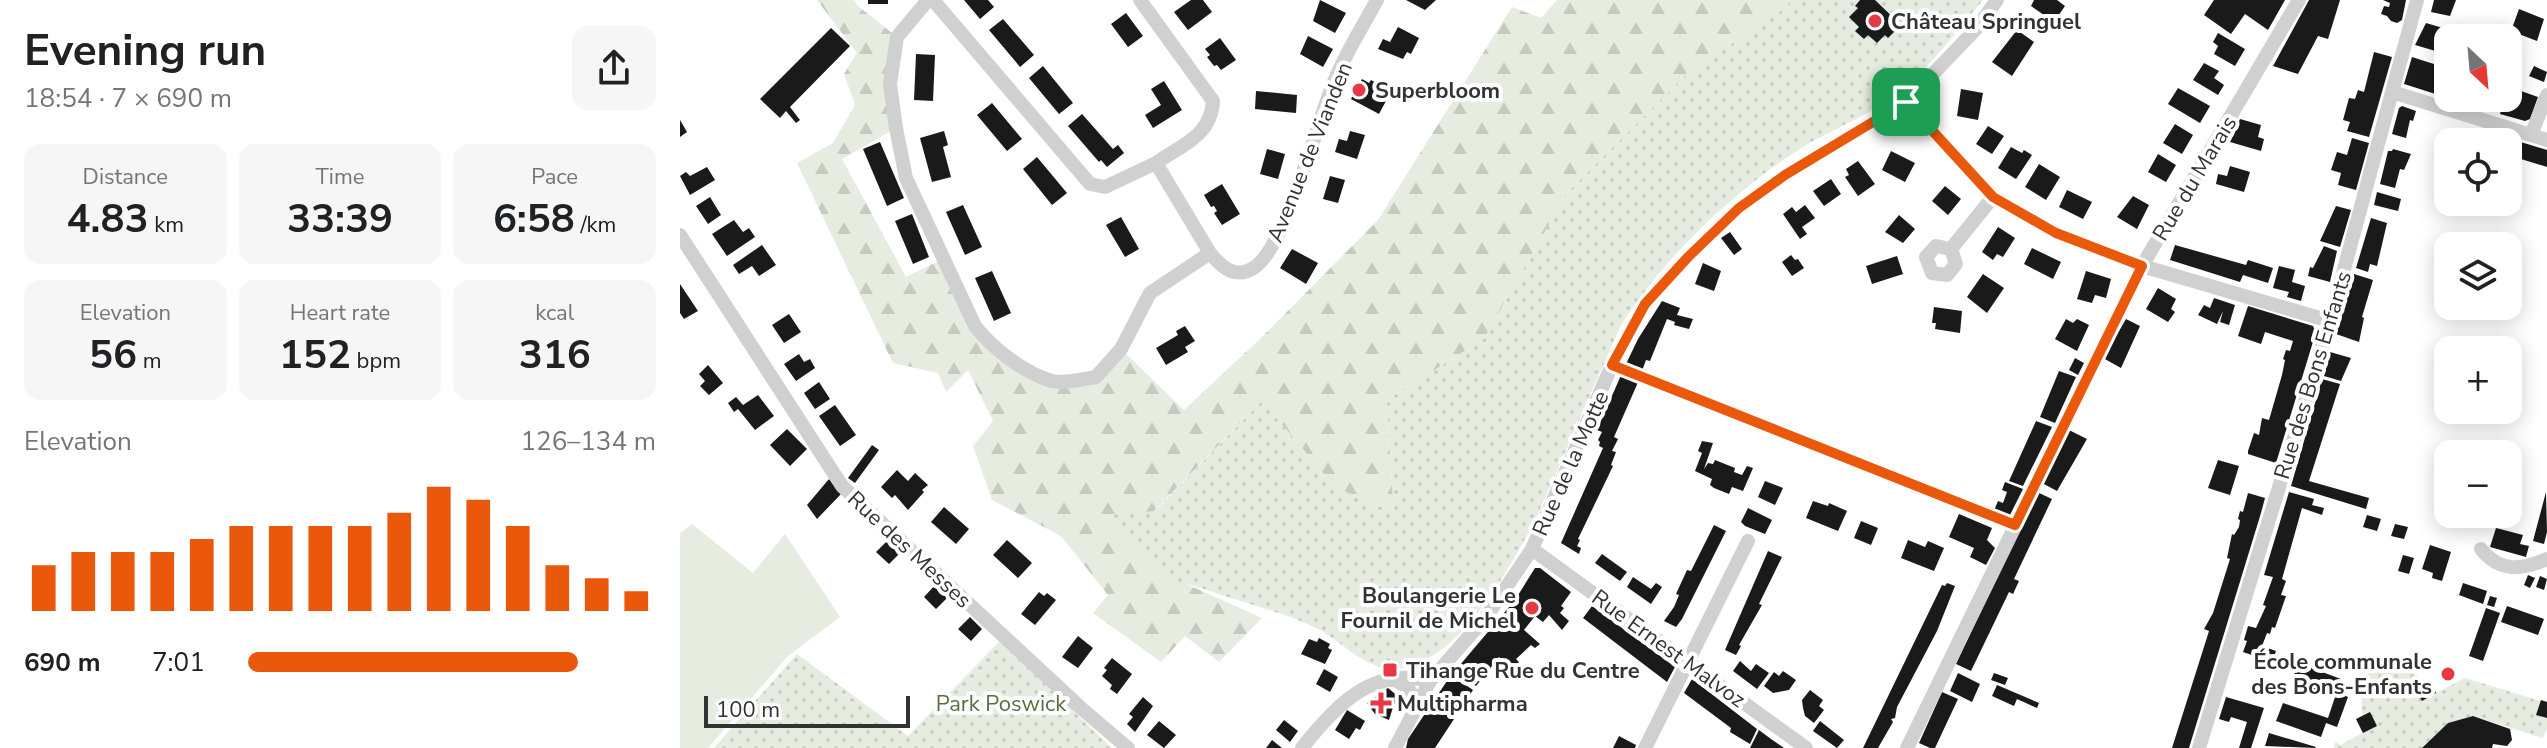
<!DOCTYPE html>
<html lang="en">
<head>
<meta charset="utf-8">
<style>
  :root { --surface:#fff; --page:#f6f6f6; --text:#202124; --muted:#757577; --accent:#ea580c }
  body { margin:0; font-family:"Nunito Sans",sans-serif; background:var(--page); color:var(--text); height:100vh; display:flex; flex-direction:column; font-size:30px; white-space:nowrap }
  * { box-sizing:border-box; margin:0 }
  p { font-size:26px; color:var(--muted) }
  .icon { flex:none; width:44px; height:44px; fill:none; stroke:currentColor; stroke-width:2; stroke-linecap:round; stroke-linejoin:round }
  .map { position:relative; flex:1; overflow:hidden }
  .drawer { display:flex; flex-direction:column; background:var(--surface); width:680px }
  .drawer>* { flex:none }
  .needle { width:52px; rotate:154deg }
  .fabs { position:absolute; left:1754px; top:24px; display:grid; gap:16px }
  .fabs a { display:grid; place-items:center; width:88px; height:88px; border-radius:16px; background:var(--surface); box-shadow:0 4px 20px #0003; font-size:40px }
  .scale { position:absolute; left:24px; bottom:20px; width:206px; box-sizing:border-box; padding-left:8px; border:4px solid #333; border-top:0; font-size:22px; line-height:28px; white-space:nowrap; color:#333; -webkit-text-stroke:6px #fff; paint-order:stroke }
  .pin { position:absolute; display:grid; place-items:center; width:68px; height:68px; color:#fff; margin:-34px; border-radius:16px; box-shadow:0 4px 12px #0006 }
  .round { display:grid; place-items:center; flex:none; width:84px; height:84px; border-radius:16px; background:var(--page) }
  .summary { display:flex; align-items:center; justify-content:space-between; height:136px; padding:0 24px }
  h1 { font-size:44px; font-weight:700; line-height:60px }
  .stats { display:grid; grid-template-columns:repeat(3,1fr); gap:12px; height:136px; padding:8px 24px }
  .stats div { display:grid; align-content:center; border-radius:16px; background:var(--page); text-align:center }
  .stats b { font-size:40px; font-weight:700 }
  .stats small { font-size:22px; font-weight:400 }
  .stats p { font-size:22px }
  .chart { height:224px; padding:16px 24px }
  .chart p { display:flex; justify-content:space-between }
  .chart svg { width:100%; height:144px; margin-top:8px; stroke:var(--accent); stroke-width:6 }
  ul { padding:0 24px; list-style:none; font-size:26px }
  li { display:grid; grid-template-columns:128px 96px 1fr; align-items:center; height:60px }
  li i { height:20px; border-radius:10px; background:var(--accent) }
  main { display:flex; flex:1; min-height:0 }
  .map>svg:first-child { display:block }
  .grass { fill:#e6ecdf }
  .forest { fill:url(#forest-firs) }
  .park { fill:url(#park-dots) }
  .building { fill:#1a1a1a }
  .lines { fill:none; stroke-linecap:round; stroke-linejoin:round }
  .minor { stroke:#d0d0d0; stroke-width:14 }
  .route-casing { stroke:#fff; stroke-width:16 }
  .route { stroke:#ea580c; stroke-width:10 }
  .poi-dot { fill:#e63946; stroke:#fff; stroke-width:3 }
  .labels { text-anchor:middle; stroke-width:8; stroke-linejoin:round; paint-order:stroke }
  .poi-label { font-size:22px; font-weight:bold; fill:#333; stroke:#fff; text-anchor:start }
  .street-label { font-size:22px; fill:#333; stroke:#fff }
  .park-label { font-size:22px; fill:#56703f; stroke:#fff }
</style>
</head>
<body>
<main>
<section class="drawer">
<div class="summary"><div><h1>Evening run</h1><p>18:54 · 7 × 690 m</p></div><a class="round"><svg class="icon" aria-label="share" viewBox="0 0 24 24"><path d="M12 15V3M7 8l5-5 5 5M5 13v7h14v-7"/></svg></a></div>
<div class="stats">
<div><p>Distance</p><b>4.83<small> km</small></b></div>
<div><p>Time</p><b>33:39</b></div>
<div><p>Pace</p><b>6:58<small> /km</small></b></div>
</div>
<div class="stats">
<div><p>Elevation</p><b>56<small> m</small></b></div>
<div><p>Heart rate</p><b>152<small> bpm</small></b></div>
<div><p>kcal</p><b>316</b></div>
</div>
<div class="chart"><p><span>Elevation</span>126–134 m</p>
<svg viewBox="0 0 160 44" preserveAspectRatio="none"><path d="M5 44V30M15 44V26M25 44V26M35 44V26M45 44V22M55 44V18M65 44V18M75 44V18M85 44V18M95 44V14M105 44V6M115 44V10M125 44V18M135 44V30M145 44V34M155 44V38"/></svg>
</div>
<ul>
<li><b>690 m</b>7:01<i style="width:81%"></i></li>
</ul>
</section>
<div class="map">
<svg width="1867" height="748" viewBox="0 0 1867 748">
  <defs>
    <pattern id="forest-firs" width="22" height="20" patternUnits="userSpaceOnUse" patternTransform="scale(2)"><rect width="22" height="20" fill="#e6ecdf"/><path d="M5 1l3.5 6h-7zM16 11l3.5 6h-7z" fill="#c6cbc0"/></pattern>
    <pattern id="park-dots" width="8" height="8" patternUnits="userSpaceOnUse" patternTransform="scale(2)"><rect width="8" height="8" fill="#e6ecdf"/><path d="M2 2h.1M6 6h.1" fill="none" stroke="#c6cbc0" stroke-width="1.8" stroke-linecap="round"/></pattern>
  </defs>
  <rect width="100%" height="100%" fill="#fff"/>
  <path class="grass" d="M12,524L73,573L105,534L160,617L108,656L28,748H0V533Z"/>
  <path class="forest" d="M137,0H174L178,6L217,37L216,128L162,159L226,277L263,259L305,340L375,382L416,377L441,349L504,410L579,340L698,220L832,7L861,18L877,0H1117L1008,73L887,193L804,339L707,400L714,513L655,487L582,401L474,511L493,578L582,618L539,662L505,636L481,662L413,613L428,595L381,536L312,500L293,446L313,421L288,370L266,392L258,373L213,363L117,163L153,143L175,105L164,74L177,53Z"/>
  <path class="park" d="M1117,0H1303C1273,35 1244,76 1206,102C1175,122 1139,135 1109,156C1044,200 984,259 941,325L854,523C826,572 783,656 722,668C689,675 664,642 636,628C603,612 561,602 527,590C516,586 502,584 492,578C473,565 443,532 425,515L475,511L582,401L655,487L714,513L707,400L804,339L887,193L1008,73Z
    M320,641L432,748H34L117,654L228,736Z
    M1710,660L1740,677L1743,684L1750,681L1756,693L1785,678L1867,703V729L1863,738L1793,716L1768,723L1742,748H1654L1655,742L1661,745L1682,733L1676,719L1682,716L1681,677Z"/>
  <path class="building" d="M188,0H208V4H188Z
    M284,0H308L314,7L300,19Z
    M511,0H523L532,12L508,30L494,12Z
    M640,0L666,13L655,33L633,21Z
    M726,0H756L745,10Z
    M1180,0H1195L1221,25L1208,38L1205,35L1197,43L1188,35L1184,39L1175,31L1179,27L1169,17L1178,8L1175,6Z
    M1354,0H1377L1385,6L1374,22L1351,6Z
    M1534,0H1605L1588,30L1565,14L1551,34L1524,15Z
    M1629,0H1660L1648,39L1638,36L1618,74L1593,66Z
    M1703,0H1726L1722,20L1717,23L1711,21L1707,16L1701,14L1704,6L1709,7L1710,3Z
    M1754,0H1776L1770,16L1751,12Z
    M1839,9L1864,19L1857,41L1831,31Z
    M446,13L463,36L448,47L431,24Z
    M323,19L354,55L340,67L309,30Z
    M1746,23L1763,28L1759,52L1735,45Z
    M718,27L739,38L731,54L727,52L723,59L698,49L703,39L710,42Z
    M151,28L170,46L110,107L120,120L116,123L106,111L100,118L80,99Z
    M1337,30L1354,42L1332,76L1312,62Z
    M1538,33L1565,49L1555,66L1534,54L1538,46L1533,42Z
    M628,36L653,49L643,67L620,54Z
    M540,38L556,60L541,70L537,65L534,66L527,57L530,55L525,49Z
    M1694,52L1712,57L1689,137L1667,131L1670,122L1663,120L1669,98L1675,99L1678,90L1684,92Z
    M236,54L255,55L253,101L234,100Z
    M1732,57L1757,65L1756,68L1768,69V98L1724,84Z
    M1524,63L1539,71L1534,78L1544,85L1538,95L1513,80Z
    M363,66L393,103L379,114L349,78Z
    M1854,66L1867,72L1864,82L1849,76Z
    M682,79L689,83L691,80L704,87L699,98L706,101L699,114L671,99Z
    M484,81L502,110L473,128L465,115L481,105L471,89Z
    M1498,88L1530,106L1520,123L1488,104Z
    M1281,89L1303,93L1298,120L1277,116Z
    M576,91L617,95L616,113L575,109Z
    M1841,91L1858,97L1850,119L1845,121L1820,114L1824,100L1836,104Z
    M1772,98H1806L1803,108Z
    M312,103L342,139L327,151L297,115Z
    M1722,106L1736,111L1733,121L1730,120L1726,138L1712,134L1719,108Z
    M402,114L433,149L438,145L444,153L427,167L421,160L419,162L388,126Z
    M1560,119L1581,125L1578,137L1584,139L1581,151L1550,142Z
    M0,120L7,132L0,137Z
    M1495,124L1513,135L1502,154L1483,143Z
    M1308,126L1324,136L1312,154L1296,144Z
    M264,131L268,145L263,147L271,177L252,182L240,138Z
    M670,131L685,135L677,159L655,152L659,139L667,141Z
    M1821,136L1867,150V167L1828,155V142H1818Z
    M1672,138L1689,143L1676,190L1658,185L1661,173L1651,170L1657,152L1667,155Z
    M200,142L224,198L207,206L183,149Z
    M1331,147L1342,153L1344,150L1352,155L1336,179L1318,168Z
    M587,149L605,154L598,179L580,174Z
    M1713,149L1731,154L1724,170L1720,169L1715,188L1700,184L1708,151H1712Z
    M1211,151L1235,163L1225,182L1202,170Z
    M1478,154L1496,165L1486,182L1468,172Z
    M357,157L387,193L372,205L343,169Z
    M1178,161L1195,184L1178,196L1165,177L1169,175L1166,169Z
    M1359,164L1380,177L1366,200L1345,187Z
    M1550,166L1570,172L1564,192L1536,184L1538,174L1547,176Z
    M27,167L35,180L10,195L0,176L6,172L10,176Z
    M650,176L665,180L658,203L643,199Z
    M1151,179L1161,194L1144,206L1133,191Z
    M542,184L560,214L542,225L534,213L537,211L534,206L531,207L524,195Z
    M1265,186L1281,199L1268,215L1252,201Z
    M1387,190L1412,202L1403,219L1379,207Z
    M1697,192L1721,199L1718,211L1694,205Z
    M1453,196L1469,205L1457,229L1437,217Z
    M30,197L41,215L28,224L16,206Z
    M283,205L302,247L285,255L266,212Z
    M1125,205L1135,218L1122,227L1127,234L1120,239L1103,214L1112,207L1116,212Z
    M1656,206L1671,210L1660,247L1640,241Z
    M232,214L249,257L233,264L215,221Z
    M1219,215L1235,229L1223,243L1205,232Z
    M441,217L459,249L445,257L426,225Z
    M1691,218L1707,223L1697,266L1690,264L1688,272L1676,268Z
    M54,220L63,232L69,228L75,237L47,256L32,234Z
    M1318,227L1335,238L1323,257L1317,254L1313,260L1302,252Z
    M1050,232L1062,249L1054,255L1041,238Z
    M82,245L96,265L79,276L72,266L59,274L53,265Z
    M1495,245L1566,265L1568,260L1593,268L1588,283L1563,275L1560,282L1490,260Z
    M1644,246L1657,251L1650,282L1628,276L1630,267L1633,268Z
    M1352,248L1381,262L1373,279L1344,264Z
    M612,249L638,263L626,284L600,268Z
    M1111,255L1115,260L1118,259L1124,268L1112,276L1102,262Z
    M1217,256L1223,274L1192,284L1186,266Z
    M1023,263L1041,271L1034,291L1015,284Z
    M1599,266L1615,270L1612,282L1625,286L1621,301L1607,297L1609,292L1593,288Z
    M312,271L331,313L314,321L295,278Z
    M1406,271L1431,279L1426,298L1415,295L1412,303L1397,299Z
    M1303,274L1324,288L1307,313L1287,297Z
    M1674,274L1693,280L1682,317L1684,318L1679,342L1656,334Z
    M0,284L18,311L4,319L0,313Z
    M1478,288L1496,299L1491,309L1495,312L1488,322L1466,309Z
    M1534,298L1555,305L1549,325L1540,322L1543,311L1537,324L1518,315L1524,305L1530,308Z
    M982,301L1000,308L997,315L1013,319L1009,329L994,325L995,322L987,319L970,361L966,360L962,371L946,364L958,339Z
    M1568,306L1633,326L1636,332L1596,463L1568,454V451L1574,433L1579,435L1582,418L1589,420L1602,375L1605,360L1603,359L1606,350L1610,351L1613,341L1585,332L1581,344L1558,336Z
    M1254,307L1282,311L1280,333L1255,329L1256,323H1252Z
    M109,314L121,332L104,343L92,325Z
    M1386,319L1393,323L1397,319L1409,325L1397,351L1375,339Z
    M1446,319L1460,326L1441,368L1423,358Z
    M505,326L515,341L505,347L508,352L486,365L476,348L498,335L496,331Z
    M1650,352L1671,358L1661,381L1644,376Z
    M119,354L124,362L130,359L135,368L116,381L104,364Z
    M1395,358L1404,363L1398,375L1389,370Z
    M28,365L43,383L29,395L20,386L25,381L19,374Z
    M1379,371L1396,377L1375,423L1360,417Z
    M942,373L959,380L934,437L938,439L932,451L936,452L931,465L933,466L898,539L900,540L897,546L901,548L899,554L881,543L923,448L919,446L920,442L918,440L922,432L917,430Z
    M1642,379L1660,384L1629,481L1689,498L1686,509L1611,486Z
    M139,382L150,399L135,409L124,393Z
    M78,395L94,416L75,430L58,409L54,412L48,403L56,397L63,405Z
    M155,405L176,435L160,446L139,416Z
    M1356,421L1372,427L1343,486L1329,481Z
    M107,429L127,449L110,466L90,445Z
    M1387,429L1407,439L1377,491L1362,483Z
    M1022,441L1033,443L1024,469L1028,463L1033,464L1035,460L1055,468L1054,472L1062,475L1067,466L1073,468L1063,491L1052,487L1049,494L1034,488L1030,485L1032,479L1015,471L1022,453L1018,451Z
    M192,445L199,450L175,483L168,478Z
    M1538,460L1559,466L1550,495L1528,488Z
    M217,470L228,481L235,473L248,485L242,490L244,492L228,510L215,495L212,498L201,487Z
    M149,479L161,494L137,519L127,505Z
    M1085,481L1103,488L1095,505L1078,497Z
    M1325,482L1343,489L1328,519L1313,513L1318,501L1323,503L1327,492L1322,490Z
    M1357,492L1372,499L1334,579L1339,581L1333,594L1329,592L1291,671L1276,664Z
    M1609,492L1634,499L1632,505L1644,508L1642,515L1622,508L1602,579L1606,581L1601,595L1606,596L1595,628L1592,627L1590,634L1587,633L1582,646L1596,651L1592,662L1563,652L1567,641L1564,640L1568,626L1576,628L1586,606L1583,605L1593,577L1584,575Z
    M1866,492L1867,532L1864,544L1853,541Z
    M1568,493L1585,498L1581,513L1509,748H1492L1529,631L1524,629L1533,613L1550,559L1547,558L1552,534L1554,535L1559,527L1560,520L1558,519L1560,511L1563,512Z
    M1133,501L1148,506L1149,503L1167,511L1158,531L1126,518Z
    M264,507L289,529L276,544L251,522Z
    M1068,508L1092,520L1085,534L1065,526L1061,522Z
    M1279,514L1312,528L1307,540L1315,548L1306,565L1290,557L1294,548L1269,537Z
    M1687,515L1701,519L1697,531L1683,527Z
    M1181,521L1198,528L1191,545L1174,538Z
    M1715,524L1728,527L1724,539L1711,536Z
    M1034,525L1046,531L1002,619L996,627L984,621L994,607L999,595L996,594L1007,570L1011,571Z
    M1816,528L1843,535L1840,544L1849,546L1846,557L1810,547Z
    M208,540L221,552L209,564L196,552Z
    M327,540L352,563L338,578L313,555Z
    M1228,540L1245,547L1248,541L1264,548L1254,571L1221,558Z
    M1750,545L1771,552L1762,581L1752,578L1753,573L1742,569Z
    M1088,551L1102,557L1079,604L1082,605L1059,645L1061,646L1056,655L1045,650Z
    M922,554L947,572L940,581L915,563Z
    M1723,555L1734,558L1729,574L1718,571Z
    M855,568H860L891,592L881,606L884,608L880,613L889,621L882,630L869,615L863,622L855,616L844,630L860,644L855,648L851,645L836,659L839,662L832,668L819,657L816,660L831,673L827,678L812,666L796,686L774,672L835,600Z
    M1848,575L1855,578L1850,588L1844,585Z
    M1860,576L1867,579L1864,590L1856,587Z
    M953,577L971,589L976,583L982,587L971,604L947,587Z
    M1267,583L1275,586L1257,631L1217,707L1215,718L1211,719L1213,722L1198,748H1183L1262,585L1265,586Z
    M1783,583L1807,591L1803,604L1779,595Z
    M255,585L268,597L256,609L244,597Z
    M359,592L364,596L367,593L376,600L355,625L341,614Z
    M1810,596L1817,598L1814,607L1807,605Z
    M912,606L995,667L987,682L903,618Z
    M1827,606L1864,619L1858,635L1821,622Z
    M1806,608L1820,613L1803,661L1789,656Z
    M290,617L302,629L291,641L278,629Z
    M398,636L413,648L398,668L382,657Z
    M639,638L650,644L648,648L652,650L645,664L621,654L629,639L637,642Z
    M432,658L452,674L437,694L430,689L432,685L422,676L427,670L424,668Z
    M1060,661L1071,671L1076,664L1089,673L1077,689L1053,671Z
    M1618,663L1661,679L1657,692L1668,697L1657,727L1646,723L1641,737L1596,721L1603,703L1648,718L1655,697L1612,681Z
    M644,669L658,677L650,692L636,684Z
    M1103,671L1116,680L1109,690L1093,693L1084,686L1094,672L1099,676Z
    M1278,673L1300,684L1292,702L1270,691Z
    M1314,673L1328,678L1325,685L1311,680Z
    M771,675L793,690L755,748H726L728,739Z
    M1012,679L1077,729L1070,744L1050,732L1051,728L1004,693Z
    M1750,681L1756,693L1742,701L1735,689Z
    M1317,685L1359,703L1357,708L1337,699L1334,706L1312,696Z
    M708,688L720,698L714,704L709,720L695,714L687,703Z
    M1130,690L1143,700L1139,706L1144,710L1134,723L1125,716L1123,708L1122,700Z
    M1262,692L1278,699L1255,748H1250L1239,743Z
    M463,697L473,706L455,732L447,724L453,717L449,714Z
    M1546,697L1584,708L1571,748H1559L1567,722L1551,717L1549,722L1539,719Z
    M1861,700L1867,702V718L1856,715Z
    M667,710L685,721L680,730L676,728L669,739L655,730Z
    M1690,712L1697,726L1683,733L1676,719Z
    M1793,716L1830,729L1832,740L1827,746L1813,744L1812,748H1742L1768,723Z
    M604,720L618,731L610,742L596,730Z
    M479,721L496,735L484,748L467,735Z
    M1140,721L1164,740L1157,748L1133,731Z
    M1079,730L1091,739L1104,748H1070Z
    M1589,733L1636,747L1635,748L1585,746Z
    M939,736L956,745L955,748H933Z
    M592,740L602,748H586Z"/>
  <g class="lines">
    <path class="minor" d="M248,0L217,37L210,84L216,128L226,178L295,326C313,349 343,372 372,381C385,384 403,379 416,377L441,349L470,293L530,253
      M253,0L410,184L425,187L476,163
      M460,0L533,101C531,136 502,145 476,163L530,253C542,268 556,280 575,267C606,245 636,126 652,87C663,57 682,28 697,0
      M1712,92L1867,140
      M1226,102L1313,197L1376,233L1462,266L1650,321
      M1851,135L1867,95
      M0,235L162,486L402,709L448,748
      M1271,249L1276,264L1267,275L1252,273L1246,257L1256,246L1271,249L1313,197
      M932,365L1335,525
      M852,549L1126,748
      M1801,549C1820,573 1842,570 1867,559
      M712,678L727,687L738,703
      M622,748C655,706 692,666 750,681
      M715,748L750,681L806,617L852,549L932,365L965,304L1008,257L1059,208L1105,175L1226,102L1296,29L1317,0
      M965,748L1068,541
      M1227,748L1462,266L1619,0
      M1519,748L1650,321L1737,0"/>
  </g>
  <g class="lines">
    <defs>
      <path id="route" d="M1226,102L1313,197L1376,233L1462,266L1335,525L932,365L965,304L1008,257L1059,208L1105,175Z"/>
    </defs>
    <use href="#route" class="route-casing"/>
    <use href="#route" class="route"/>
  </g>
  <g class="poi-dot">
    <circle cx="1195" cy="21" r="8"/>
    <circle cx="679" cy="90" r="8"/>
    <circle cx="852" cy="608" r="8"/>
    <rect x="702" y="662" width="16" height="16" rx="4"/>
    <circle cx="1768" cy="674" r="8"/>
    <path d="M697 691h8v8h8v8h-8v8h-8v-8h-8v-8h8z"/>
  </g>
  <g class="labels">
    <g class="poi-label">
      <text x="1211" y="29">Château Springuel</text>
      <text x="695" y="98">Superbloom</text>
      <text x="836" y="603" text-anchor="end">Boulangerie Le<tspan x="836" dy="25">Fournil de Michel</tspan></text>
      <text x="1752" y="669" text-anchor="end">École communale<tspan x="1752" dy="25">des Bons-Enfants</tspan></text>
      <text x="726" y="678">Tihange Rue du Centre</text>
      <text x="717" y="711">Multipharma</text>
    </g>
    <g class="street-label">
      <text transform="translate(629 152) rotate(-68)" y="8">Avenue de Vianden</text>
      <text transform="translate(1514 178) rotate(-59)" y="8">Rue du Marais</text>
      <text transform="translate(1632 375) rotate(-73)" y="8">Rue des Bons Enfants</text>
      <text transform="translate(890 463) rotate(-66)" y="8">Rue de la Motte</text>
      <text transform="translate(230 549) rotate(43)" y="8">Rue des Messes</text>
      <text transform="translate(989 648) rotate(36)" y="8">Rue Ernest Malvoz</text>
    </g>
    <g class="park-label">
      <text x="321" y="711">Park Poswick</text>
    </g>
  </g>
</svg>
<div class="fabs">
<a><svg class="needle" viewBox="-14 -14 28 28"><path d="M0-13l5 13h-10z" fill="#e53935"/><path d="M0 13l5-13h-10z" fill="#757577"/></svg></a>
<a><svg class="icon" aria-label="locate" viewBox="0 0 24 24"><circle cx="12" cy="12" r="6"/><path d="M12 2v4M12 18v4M2 12h4M18 12h4"/></svg></a>
<a><svg class="icon" aria-label="layers" viewBox="0 0 24 24"><path d="M12 4l9 5-9 5-9-5zM3 14l9 5 9-5"/></svg></a>
<a>+</a>
<a>−</a>
</div>
<div class="scale">100 m</div>
<div class="pin" style="left:1226px;top:102px;background:#1e9e55"><svg class="icon" aria-label="arrive" viewBox="0 0 24 24"><path d="M6 21V4h12l-3 4 3 4H6"/></svg></div>
</div>
</main>
</body>
</html>
